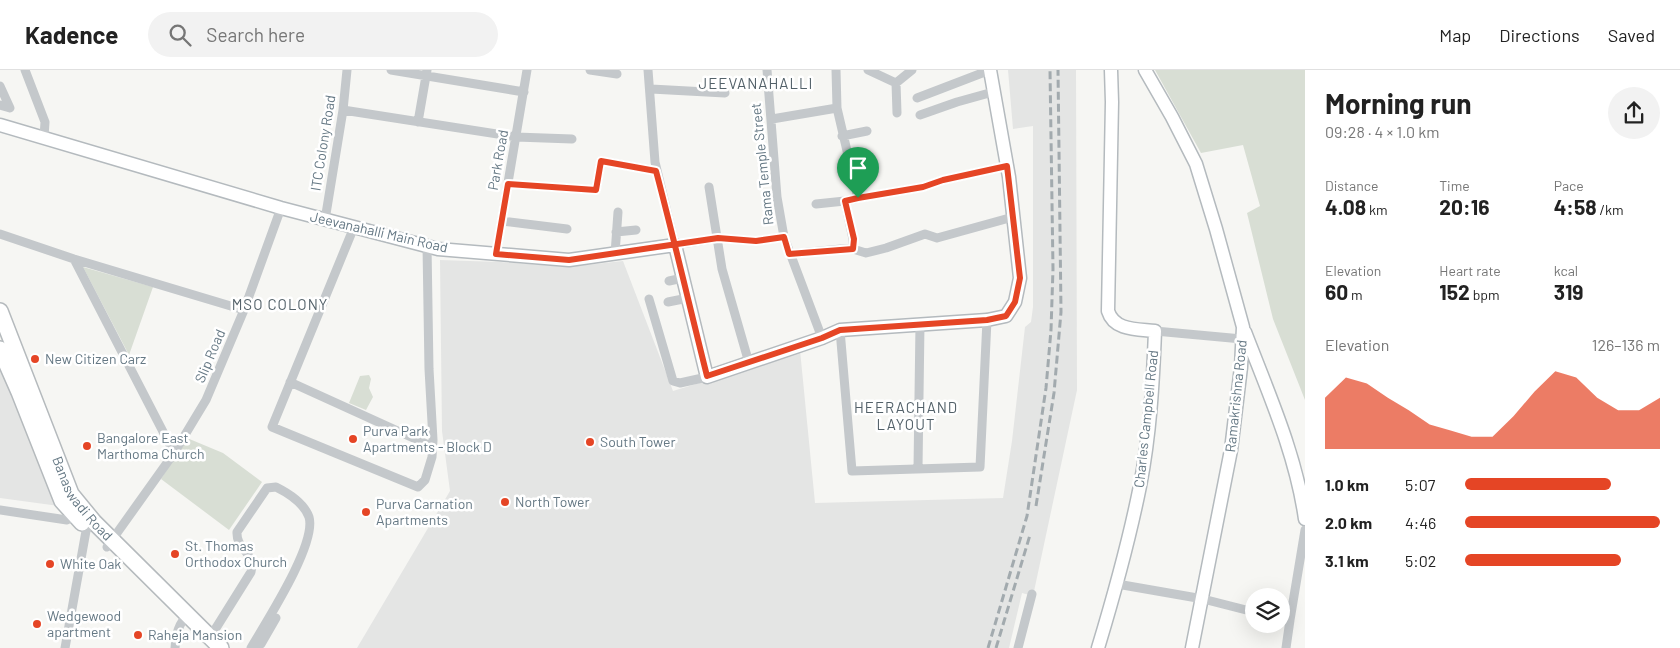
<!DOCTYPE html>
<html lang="en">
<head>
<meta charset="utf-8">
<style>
  :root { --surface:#fff; --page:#f2f2f2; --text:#222; --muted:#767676; --line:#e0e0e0; --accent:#e54525 }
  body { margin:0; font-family:Barlow,sans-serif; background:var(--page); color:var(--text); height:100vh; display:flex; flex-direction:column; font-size:19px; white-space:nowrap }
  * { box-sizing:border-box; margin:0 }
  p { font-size:16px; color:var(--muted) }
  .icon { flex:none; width:28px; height:28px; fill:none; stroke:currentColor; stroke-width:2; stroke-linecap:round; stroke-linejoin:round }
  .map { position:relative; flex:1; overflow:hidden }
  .panel { display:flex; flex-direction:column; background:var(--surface); width:375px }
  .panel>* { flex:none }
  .buttons { position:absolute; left:1245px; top:518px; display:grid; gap:10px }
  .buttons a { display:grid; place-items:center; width:45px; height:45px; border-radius:50%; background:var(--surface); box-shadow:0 5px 20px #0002; font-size:25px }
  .pin { position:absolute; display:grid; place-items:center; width:42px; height:42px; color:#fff; margin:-51px -21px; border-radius:50% 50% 50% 0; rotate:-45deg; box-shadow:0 0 5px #0007 }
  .pin .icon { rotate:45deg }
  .round { display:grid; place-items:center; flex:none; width:52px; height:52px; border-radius:26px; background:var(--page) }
  .head { display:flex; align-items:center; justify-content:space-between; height:85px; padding:0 20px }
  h1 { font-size:28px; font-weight:700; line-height:38px }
  .stats { display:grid; grid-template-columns:repeat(3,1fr); gap:8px; height:85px; padding:5px 20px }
  .stats div { display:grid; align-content:center }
  .stats b { font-size:21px; font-weight:700 }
  .stats small { font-size:14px; font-weight:400 }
  .stats p { font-size:14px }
  .chart { height:140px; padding:10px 20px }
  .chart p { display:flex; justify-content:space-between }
  .chart svg { width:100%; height:90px; margin-top:5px; fill:var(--accent); opacity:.7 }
  ul { padding:0 20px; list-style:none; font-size:16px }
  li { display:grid; grid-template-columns:80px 60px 1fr; align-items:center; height:38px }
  li i { height:12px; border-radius:6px; background:var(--accent) }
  header { display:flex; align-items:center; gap:30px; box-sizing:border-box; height:70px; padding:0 25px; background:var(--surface); border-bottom:1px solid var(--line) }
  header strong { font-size:24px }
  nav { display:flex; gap:28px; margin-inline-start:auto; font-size:18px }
  .search { width:350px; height:45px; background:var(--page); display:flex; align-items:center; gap:12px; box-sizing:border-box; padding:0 18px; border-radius:28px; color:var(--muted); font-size:19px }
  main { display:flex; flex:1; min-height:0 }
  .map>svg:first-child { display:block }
  .built { fill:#e4e5e4 }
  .green { fill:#d8ded4 }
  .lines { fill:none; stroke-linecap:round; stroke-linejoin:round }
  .secondary-casing { stroke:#b4babe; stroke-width:15 }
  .primary-casing { stroke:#b5babd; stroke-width:18 }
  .street { stroke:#c4c8cb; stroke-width:9 }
  .secondary { stroke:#fff; stroke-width:12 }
  .primary { stroke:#fff; stroke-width:15 }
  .rail { stroke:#a2aaae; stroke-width:3; stroke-dasharray:8 4; stroke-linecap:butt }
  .route-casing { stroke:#fff; stroke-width:10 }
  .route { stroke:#e54525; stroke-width:6 }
  .poi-dot { fill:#e54525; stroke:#fff; stroke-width:2 }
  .labels { text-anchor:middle; stroke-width:5; stroke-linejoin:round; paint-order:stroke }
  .street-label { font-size:14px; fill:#657884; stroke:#fff }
  .poi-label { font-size:14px; fill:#657884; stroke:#fff; text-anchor:start }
  .neighbourhood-label { font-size:15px; letter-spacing:1px; fill:#536169; stroke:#fff }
</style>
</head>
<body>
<header>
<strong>Kadence</strong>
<div class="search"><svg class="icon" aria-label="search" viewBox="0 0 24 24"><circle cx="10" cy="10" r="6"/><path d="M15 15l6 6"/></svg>Search here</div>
<nav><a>Map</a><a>Directions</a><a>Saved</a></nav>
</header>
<main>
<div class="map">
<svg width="1305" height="578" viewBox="0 0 1305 578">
  <rect width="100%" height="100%" fill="#f6f6f3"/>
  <path class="built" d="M1008,0H1076L1077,320L1033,526L1022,523L1009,578H357L450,421L442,361L440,190L500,192L567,197L623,191L673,321L765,293L800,280L815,433L1003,428L1012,371L1025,257L1031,252L1033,237V56L1013,59Z
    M0,288L59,436L0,428Z"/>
  <path class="green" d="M1155,0H1305V330L1273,249L1247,143L1260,136L1243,75L1201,83Z
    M83,197L153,217L129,285Z
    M369,305L371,309L369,318L373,327L366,340L349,333L360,306Z
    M187,368L223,383L262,412L229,460L161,409Z"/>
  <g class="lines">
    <defs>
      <path id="secondary" d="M1145,0L1172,47L1196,94L1216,159L1243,257L1241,297L1231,380L1192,578
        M0,55L281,138L438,179L569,190L675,175L707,307L822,268L840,260L987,250L1006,246L1015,232L1020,208L1009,107L990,0
        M1245,262C1268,322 1296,384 1305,449
        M1098,578C1114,525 1129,471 1140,416C1150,365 1153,313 1155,261C1138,259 1114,261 1108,241L1112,32L1111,0"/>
      <g id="primary">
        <path id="s1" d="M0,241L71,424L94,452L221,578"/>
        <path d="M0,279L19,322L62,431L82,453"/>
      </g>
    </defs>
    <use href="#secondary" class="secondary-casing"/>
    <use href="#primary" class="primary-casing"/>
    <path class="street" d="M25,0L45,52L44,67
      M391,0L524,22
      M590,0L617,4
      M648,0L655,92L675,175L718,168L756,171L784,167
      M767,0L777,127L784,167L822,268
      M836,0L837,38L858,128L845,131L853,169V179
      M868,0L896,13L912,0
      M896,13L897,43
      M0,16L10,38L0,35
      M651,19L725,23
      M917,28L990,0
      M343,40L516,67L572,69
      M920,45L957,32L993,22
      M772,49L837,38
      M418,52L427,0
      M842,66L867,61
      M508,114L596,120L601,91L657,101
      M709,117L722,199L749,293
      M858,128L923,117L943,110L1007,96
      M816,134L845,131
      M325,150L343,40L347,0
      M502,151L567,159
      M354,157L272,357L418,417L425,410L432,387L433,370L429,299L427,176
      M616,162L636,160
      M0,164L74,189L244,240
      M496,184L527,0
      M615,184L618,142
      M789,184L841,179H853L866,183L886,178L925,164L937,168L1013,147
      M74,189L174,383L107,477
      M669,211L683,208
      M649,229L673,311L680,313L707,307
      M668,232L688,228
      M840,260L852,401L980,397L987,250
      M1155,261L1242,269
      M290,312L433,377
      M174,383L206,330L244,240L281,138
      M918,398L920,254
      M0,440L67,450L77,444
      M1117,514L1203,529L1254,542
      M1281,548L1290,550L1286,578
      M1290,550L1305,460
      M209,565L216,558L251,502C255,481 236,480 237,462L267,418L276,417C288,423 304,433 309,447C317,474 266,552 251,578
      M252,577L261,574L276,548
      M65,578L86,461L87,459
      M175,578C176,565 178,553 189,544
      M1018,578L1032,524"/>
    <use href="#secondary" class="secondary"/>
    <use href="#primary" class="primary"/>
    <path class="rail" d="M1036,436L1054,323L1061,242L1058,0
      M988,578L1027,446L1046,318L1051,260L1053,199L1050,0
      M996,578L1030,465"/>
  </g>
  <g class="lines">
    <defs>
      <path id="route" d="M858,128L845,131L854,169L853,179L789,184L784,167L756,171L718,168L569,190L496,184L508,114L596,120L601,91L656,101C674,169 690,238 707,306L822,268L840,260L987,250L1006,246L1015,232L1020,208L1007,96L943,110L923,117L858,128"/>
    </defs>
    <use href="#route" class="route-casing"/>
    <use href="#route" class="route"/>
  </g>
  <g class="poi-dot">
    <circle cx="35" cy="289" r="5"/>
    <circle cx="353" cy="369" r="5"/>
    <circle cx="590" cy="372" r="5"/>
    <circle cx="87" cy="376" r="5"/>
    <circle cx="505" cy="432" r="5"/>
    <circle cx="366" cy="442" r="5"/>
    <circle cx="175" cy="484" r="5"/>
    <circle cx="50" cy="494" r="5"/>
    <circle cx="37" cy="554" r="5"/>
    <circle cx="138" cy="565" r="5"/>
  </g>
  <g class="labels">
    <g class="street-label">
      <text transform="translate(323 73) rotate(-81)" y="5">ITC Colony Road</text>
      <text transform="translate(498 90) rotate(-80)" y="5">Park Road</text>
      <text transform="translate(762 94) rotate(-96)" y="5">Rama Temple Street</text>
      <text transform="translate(379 162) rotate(13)" y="5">Jeevanahalli Main Road</text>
      <text transform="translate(210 286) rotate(-67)" y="5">Slip Road</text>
      <text transform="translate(1236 326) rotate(-84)" y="5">Ramakrishna Road</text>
      <text transform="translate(1146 349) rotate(-84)" y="5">Charles Campbell Road</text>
      <text dy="5" stroke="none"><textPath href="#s1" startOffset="206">Banaswadi Road</textPath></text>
    </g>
    <g class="poi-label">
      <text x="45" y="294">New Citizen Carz</text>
      <text x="363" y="366">Purva Park<tspan x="363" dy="16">Apartments - Block D</tspan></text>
      <text x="97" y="373">Bangalore East<tspan x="97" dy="16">Marthoma Church</tspan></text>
      <text x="600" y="377">South Tower</text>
      <text x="515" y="437">North Tower</text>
      <text x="376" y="439">Purva Carnation<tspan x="376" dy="16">Apartments</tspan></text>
      <text x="185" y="481">St. Thomas<tspan x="185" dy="16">Orthodox Church</tspan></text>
      <text x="60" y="499">White Oak</text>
      <text x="47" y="551">Wedgewood<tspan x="47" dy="16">apartment</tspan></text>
      <text x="148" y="570">Raheja Mansion</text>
    </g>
    <g class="neighbourhood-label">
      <text x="756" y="19">JEEVANAHALLI</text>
      <text x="280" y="240">MSO COLONY</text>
      <text x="906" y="343">HEERACHAND<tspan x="906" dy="17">LAYOUT</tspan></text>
    </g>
  </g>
</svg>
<div class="buttons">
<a><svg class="icon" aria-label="layers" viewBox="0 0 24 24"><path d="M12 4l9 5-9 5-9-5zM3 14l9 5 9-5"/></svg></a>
</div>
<div class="pin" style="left:858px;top:128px;background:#1e9e55"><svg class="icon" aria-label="arrive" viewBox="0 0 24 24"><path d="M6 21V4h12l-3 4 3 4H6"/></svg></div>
</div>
<section class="panel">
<div class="head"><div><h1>Morning run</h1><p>09:28 · 4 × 1.0 km</p></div><a class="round"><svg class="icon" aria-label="share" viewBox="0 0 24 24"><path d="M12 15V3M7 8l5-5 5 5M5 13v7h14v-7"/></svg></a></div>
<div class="stats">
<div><p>Distance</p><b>4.08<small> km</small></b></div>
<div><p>Time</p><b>20:16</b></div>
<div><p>Pace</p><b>4:58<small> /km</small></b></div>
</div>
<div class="stats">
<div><p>Elevation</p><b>60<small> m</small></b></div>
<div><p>Heart rate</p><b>152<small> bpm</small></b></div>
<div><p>kcal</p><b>319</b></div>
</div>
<div class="chart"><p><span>Elevation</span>126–136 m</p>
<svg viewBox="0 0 160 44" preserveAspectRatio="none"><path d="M0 44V19L10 9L20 12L30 19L40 25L50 32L60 35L70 38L80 38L90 28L100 16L110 6L120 9L130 19L140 25L150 25L160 19V44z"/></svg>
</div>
<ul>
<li><b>1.0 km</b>5:07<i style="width:75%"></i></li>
<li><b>2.0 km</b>4:46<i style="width:100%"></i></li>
<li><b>3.1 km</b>5:02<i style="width:80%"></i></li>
</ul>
</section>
</main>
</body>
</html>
